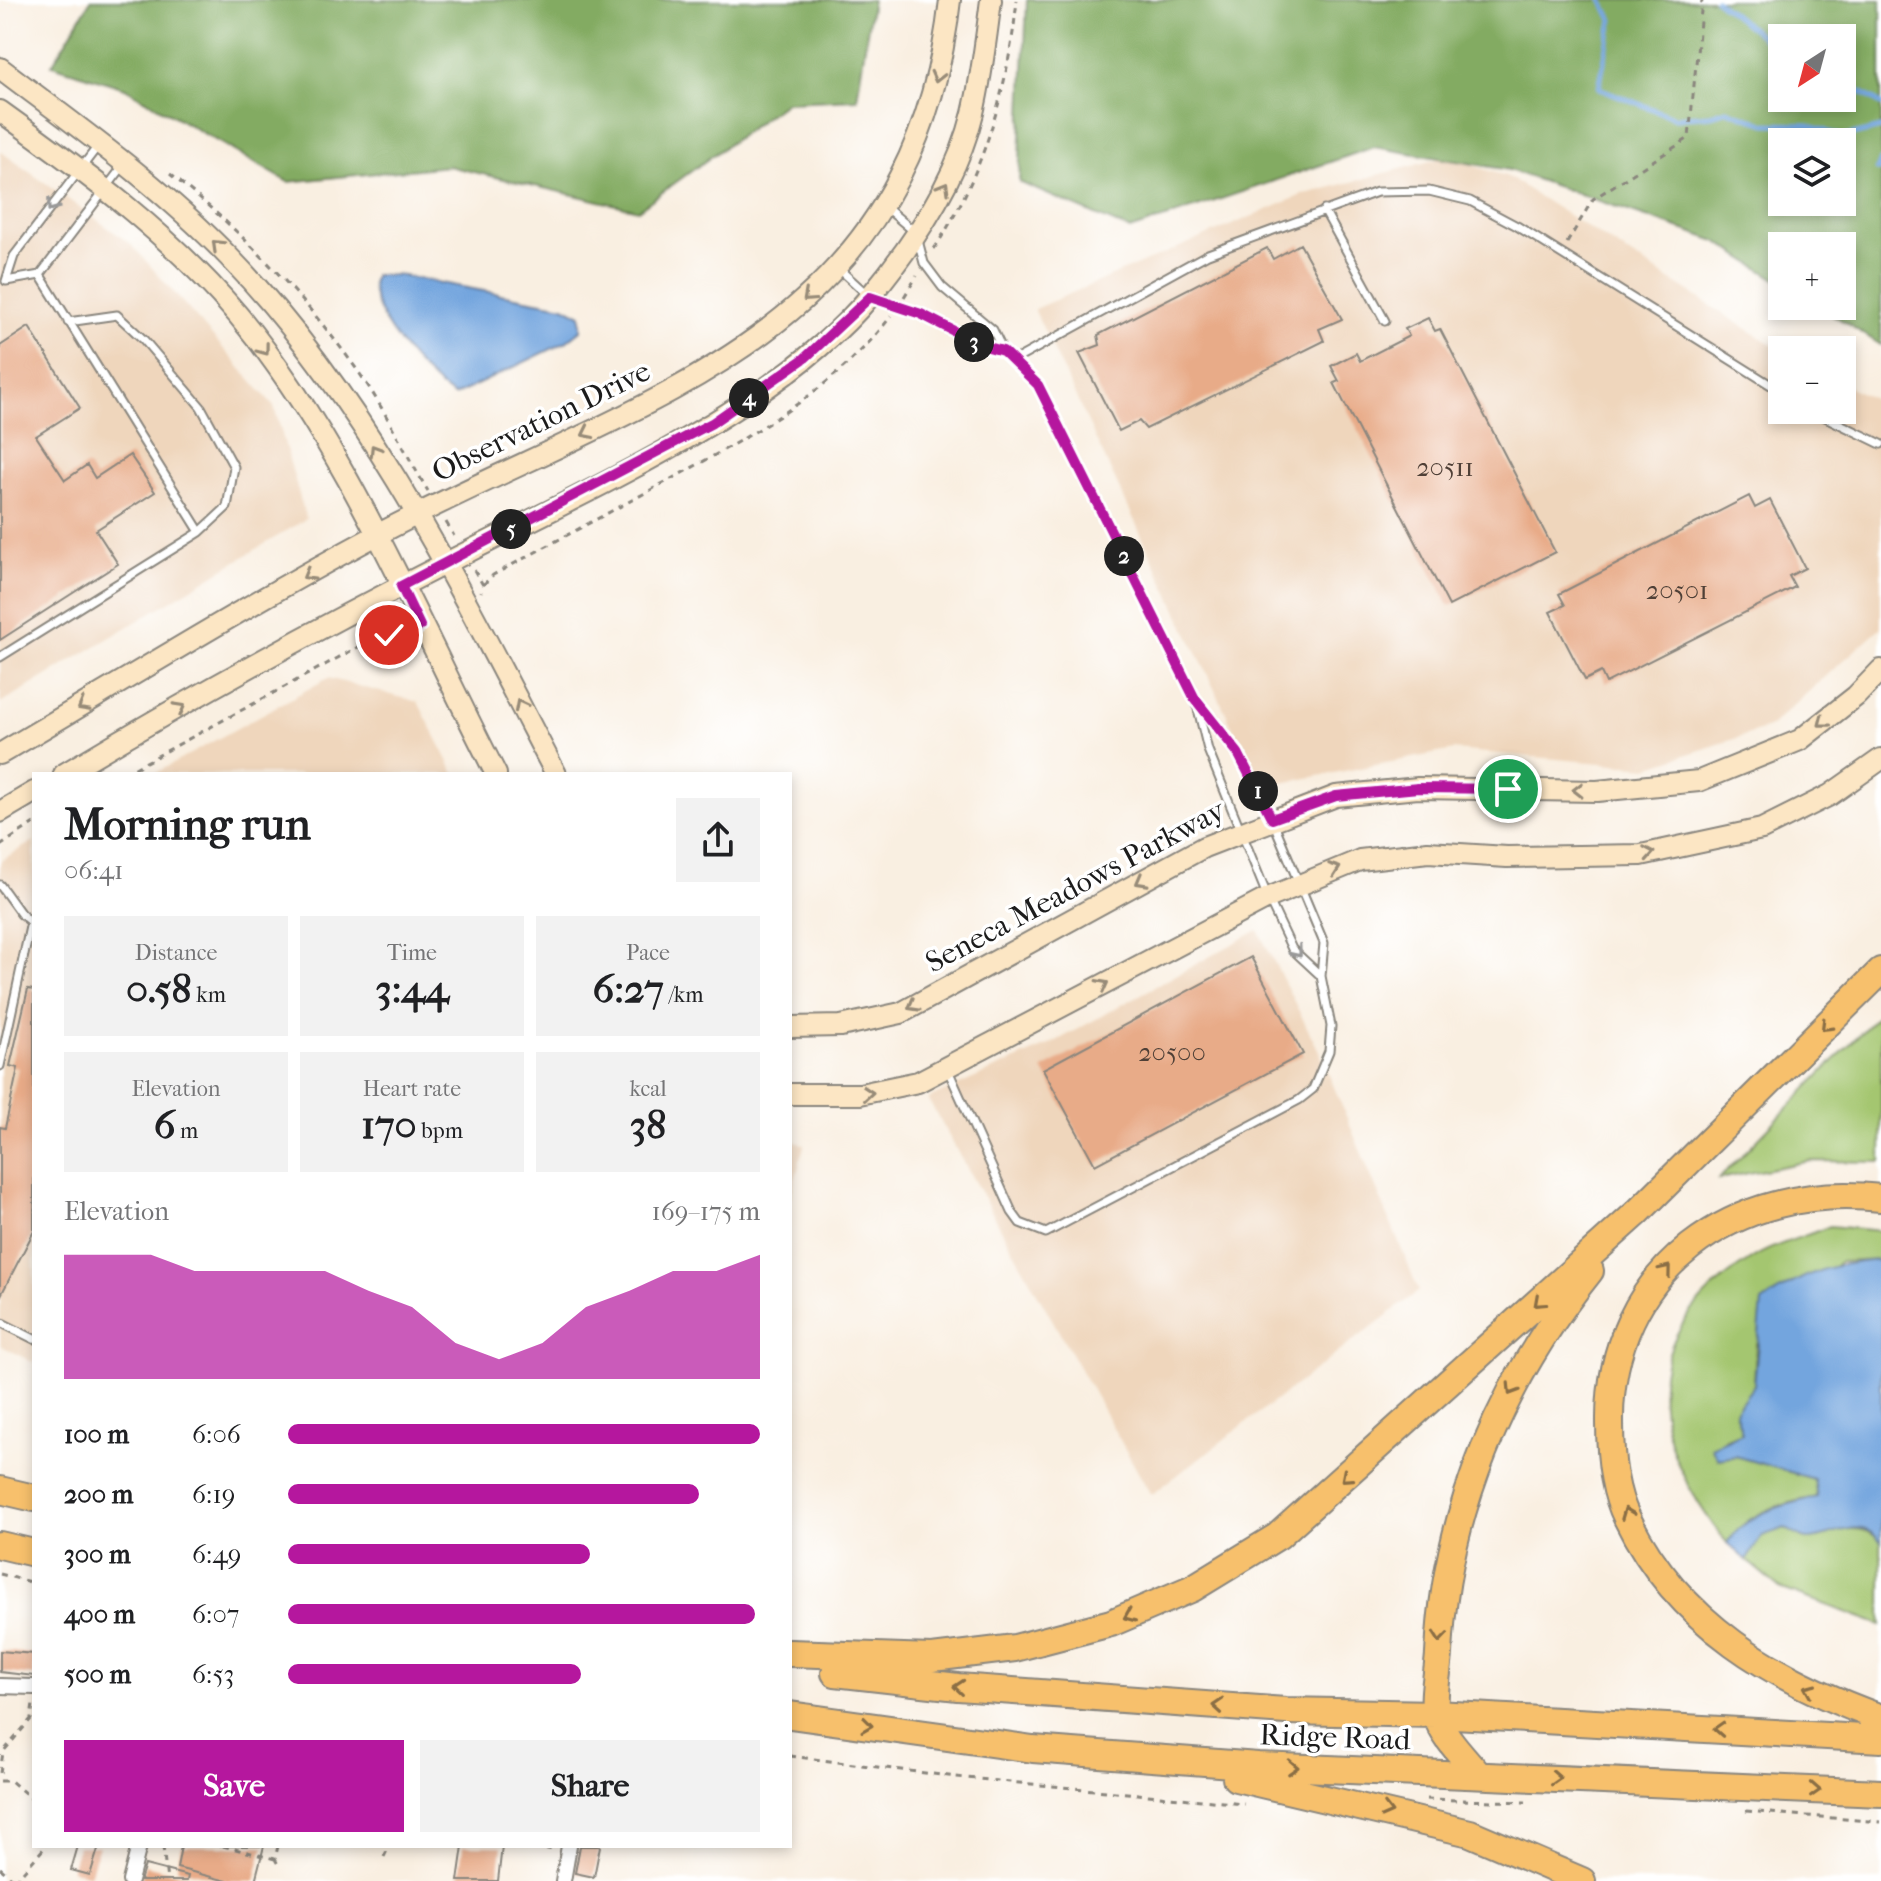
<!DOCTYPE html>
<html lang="en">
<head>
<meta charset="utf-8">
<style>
  :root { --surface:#fff; --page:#f2f2f2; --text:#202124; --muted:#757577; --accent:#b5179e }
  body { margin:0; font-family:"IM FELL French Canon",serif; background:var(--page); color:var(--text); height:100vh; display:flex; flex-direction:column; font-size:30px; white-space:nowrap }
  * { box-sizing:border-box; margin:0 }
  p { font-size:26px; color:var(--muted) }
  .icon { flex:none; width:44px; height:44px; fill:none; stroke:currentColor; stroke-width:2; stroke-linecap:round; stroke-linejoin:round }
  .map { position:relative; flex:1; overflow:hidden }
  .sheet { position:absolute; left:32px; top:772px; width:760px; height:1076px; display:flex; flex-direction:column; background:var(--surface); border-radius:0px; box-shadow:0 4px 12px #0003 }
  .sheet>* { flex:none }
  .needle { width:52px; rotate:216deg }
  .tools { position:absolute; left:1768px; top:24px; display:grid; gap:16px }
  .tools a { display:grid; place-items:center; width:88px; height:88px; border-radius:0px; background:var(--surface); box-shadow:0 4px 12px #0003; font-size:40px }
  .pin { position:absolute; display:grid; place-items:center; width:68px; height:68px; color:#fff; margin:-34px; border:4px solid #fff; border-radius:50%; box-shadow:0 2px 8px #0007 }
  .km { position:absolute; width:40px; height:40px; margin:-20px; border-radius:50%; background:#222; color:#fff; font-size:22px; line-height:40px; text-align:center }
  .round { display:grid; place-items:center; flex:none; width:84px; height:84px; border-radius:0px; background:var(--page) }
  .head { display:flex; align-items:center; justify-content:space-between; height:136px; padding:0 32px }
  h1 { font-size:44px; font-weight:800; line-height:60px }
  .stats { display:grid; grid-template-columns:repeat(3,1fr); gap:12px; height:136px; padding:8px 32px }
  .stats div { display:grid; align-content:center; border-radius:0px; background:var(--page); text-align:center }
  .stats b { font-size:40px; font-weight:800 }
  .stats small { font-size:22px; font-weight:400 }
  .stats p { font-size:22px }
  .chart { height:224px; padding:16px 32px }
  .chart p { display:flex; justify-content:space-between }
  .chart svg { width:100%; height:144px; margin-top:8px; fill:var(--accent); opacity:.7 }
  .button { display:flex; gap:16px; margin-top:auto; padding:16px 32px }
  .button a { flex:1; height:92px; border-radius:0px; background:var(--accent); color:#fff; font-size:32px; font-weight:800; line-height:92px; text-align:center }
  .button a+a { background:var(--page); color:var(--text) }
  ul { padding:0 32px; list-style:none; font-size:26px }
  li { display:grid; grid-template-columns:128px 96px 1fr; align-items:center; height:60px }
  li i { height:20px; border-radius:10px; background:var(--accent) }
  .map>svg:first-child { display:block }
  .built { fill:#efd6bc }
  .green { fill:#a4c66f; stroke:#607146; stroke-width:2 }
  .forest { fill:#83ab62; stroke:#50643f; stroke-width:2; fill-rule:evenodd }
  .water { fill:#73a5de; stroke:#48607d; stroke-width:2 }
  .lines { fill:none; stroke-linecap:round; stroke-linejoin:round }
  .stream { stroke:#73a5de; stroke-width:5 }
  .building { fill:#e8ab88 }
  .lane-casing { stroke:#8a867e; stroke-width:11 }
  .street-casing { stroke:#8a867e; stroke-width:18 }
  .secondary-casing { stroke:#8a867e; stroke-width:24 }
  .highway-casing { stroke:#8a867e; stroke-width:30 }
  .path { stroke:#8a867e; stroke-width:3; stroke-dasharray:6 6; stroke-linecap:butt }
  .lane { stroke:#fff; stroke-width:7 }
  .street { stroke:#fff; stroke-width:14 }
  .secondary { stroke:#fce6c4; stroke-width:20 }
  .highway { stroke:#f7c06c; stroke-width:26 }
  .oneway { stroke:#978b78 }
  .oneway2 { stroke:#999 }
  .oneway3 { stroke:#8a6e44 }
  .route-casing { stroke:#fff; stroke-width:16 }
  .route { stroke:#b5179e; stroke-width:10 }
  .labels { text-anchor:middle; stroke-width:7; stroke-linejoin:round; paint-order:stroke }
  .number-label { font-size:26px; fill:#4f4037 }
  .street-label { font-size:30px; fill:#1c1c1c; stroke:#fff }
</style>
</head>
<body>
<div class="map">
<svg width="1881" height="1881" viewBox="0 0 1881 1881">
  <rect width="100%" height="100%" fill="#fff"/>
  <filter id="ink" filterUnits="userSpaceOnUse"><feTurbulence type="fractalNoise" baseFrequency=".0125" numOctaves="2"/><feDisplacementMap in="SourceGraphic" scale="16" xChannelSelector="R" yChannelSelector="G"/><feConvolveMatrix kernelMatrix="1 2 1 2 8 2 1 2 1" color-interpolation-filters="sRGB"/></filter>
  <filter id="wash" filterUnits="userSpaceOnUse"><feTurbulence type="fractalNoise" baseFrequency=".006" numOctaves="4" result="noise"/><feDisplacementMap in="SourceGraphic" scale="32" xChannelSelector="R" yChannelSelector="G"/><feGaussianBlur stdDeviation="1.8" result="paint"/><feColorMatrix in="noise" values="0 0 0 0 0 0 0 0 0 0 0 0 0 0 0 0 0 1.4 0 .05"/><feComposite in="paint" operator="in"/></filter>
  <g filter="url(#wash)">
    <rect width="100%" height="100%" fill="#f9efe1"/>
    <path class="built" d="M0,151L131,244L274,406L306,519L0,704Z
      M1446,157L1508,177L1782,351V410H1842V383L1881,403V627L1768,728L1648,767L1454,750L1261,787L1034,309L1302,195Z
      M328,678L418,702L455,774H154Z
      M34,841V1363L0,1345V861Z
      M1258,930L1319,1051L1419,1291L1151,1495L928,1099L1049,1045Z
      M790,1140L804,1145L790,1200Z"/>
    <path class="green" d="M1881,1012V1162L1810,1161L1719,1179Z
      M1830,1226L1881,1231V1260L1839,1262L1756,1344L1754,1386L1735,1411L1743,1433L1725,1439L1718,1459L1735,1456L1814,1479L1817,1497C1782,1503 1747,1512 1727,1543C1646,1441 1628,1337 1751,1259C1774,1244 1805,1237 1830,1226Z
      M1785,1528L1807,1539C1831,1532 1863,1519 1881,1542V1625L1780,1588L1746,1560L1762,1535Z"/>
    <path class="forest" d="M91,0H872L857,99L786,102L638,210L448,166L288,182L125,88L52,65Z
      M1027,0H1881V345L1819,306H1842V246H1782V283L1716,241L1509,170L1374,147L1130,230L1019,182ZM1782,38H1842V98H1782ZM1782,142H1842V202H1782Z"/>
    <path class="water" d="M375,275H398L564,306L581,315V330L566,342L454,396C428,382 358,304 375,275Z
      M1881,1260V1542C1859,1513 1834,1539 1808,1539C1801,1539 1791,1531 1785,1528L1762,1536L1746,1560L1727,1543C1748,1511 1782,1506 1817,1497L1814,1479L1735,1456L1718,1459L1711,1447L1742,1433L1735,1411L1754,1385L1762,1302C1806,1272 1828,1264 1881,1260Z"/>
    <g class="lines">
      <path class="stream" d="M1602,0L1612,20L1599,88L1675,118L1711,115L1727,110L1766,124L1807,125L1844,137L1881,128
        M1716,0L1782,53
        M1842,81L1881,104
        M1881,160L1877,169L1881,170"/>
    </g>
    <g id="blocks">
      <path class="building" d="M1300,244L1342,319L1319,329L1324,341L1146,429L1139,421L1119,431L1079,353L1100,345L1098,335L1267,248L1273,259Z
        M1428,318L1435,331L1440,329L1555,552L1449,606L1334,383L1339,381L1331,366L1356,353L1360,361L1409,336L1405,329Z
        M29,327L80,408L36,436L65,480L87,465L95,478L130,455L155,492L96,530L118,564L0,640V346Z
        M1749,496L1755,508L1770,500L1805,568L1789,576L1795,587L1606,683L1601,672L1585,680L1550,612L1565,605L1559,594Z
        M1251,957L1303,1054L1095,1165L1043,1069Z
        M28,989L34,990V1231L0,1297V1127L5,1128L18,1068L10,1066Z
        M0,1651L34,1654V1676L0,1672Z
        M78,1846H99L90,1875L71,1870Z
        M181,1846H264L255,1881H227L177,1868Z
        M463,1846H502L498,1881H458Z
        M580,1846H600L594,1877L575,1873Z
        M145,1865L188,1876L187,1881H140Z"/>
    </g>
  </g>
  <g filter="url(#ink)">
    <use href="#blocks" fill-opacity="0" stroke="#8a867e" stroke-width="2"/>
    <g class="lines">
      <defs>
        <path id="lane" d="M98,146L14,256L6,281L40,275L123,166
          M1324,210L1385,321
          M837,267L870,297L921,314L981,345L1003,351L993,330L942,287L924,263L916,233L884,206
          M68,322L117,315L144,340L201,407L234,467L227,507L200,532
          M1015,360L1208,254L1377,192L1429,191L1470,201L1517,226L1782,392
          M1811,410L1881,444
          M0,657L200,532L40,275
          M1197,705L1208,750L1268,898L1292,949L1321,976
          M0,885L21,914L32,923
          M0,1066L31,922
          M948,1070L1012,1212L1020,1223L1046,1233L1299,1100L1313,1089L1329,1051L1331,1026L1321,976L1324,943L1272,819L1238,753L1195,699L1038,385L1003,351
          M0,1322L34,1339"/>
        <path id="street" d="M0,1686L34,1687
          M130,1881L139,1846
          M563,1881L569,1846"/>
        <path id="secondary" d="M0,68C79,128 160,185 229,257C369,401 464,597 556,774
          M0,111C85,172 170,234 238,315C347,446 418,623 496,774
          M0,754C124,681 248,604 375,536C633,398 912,345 950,0
          M64,774C190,698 322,626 454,559C584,492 778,408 871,295C914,243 957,179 973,113C982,76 986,38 991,0
          M0,812L34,792
          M790,1027L841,1026L901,1013L1204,847L1336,796L1418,788L1597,791L1699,781L1800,740L1856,696L1881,670
          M790,1094H860L918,1082L1268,898L1360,860L1428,852L1507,857L1641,855L1762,829L1830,795L1881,759"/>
        <path id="highway" d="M1881,1198C1735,1181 1608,1270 1610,1423C1610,1454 1613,1490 1627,1518C1678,1624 1775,1680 1881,1718
          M0,1490L34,1498
          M0,1545L34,1553
          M790,1653L932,1658L1015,1648L1111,1623L1193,1588L1278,1536L1638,1212L1881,971
          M835,1673L958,1687L1286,1711L1436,1714L1881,1739
          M790,1715L1033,1749L1258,1766L1881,1793
          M1478,1774C1464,1757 1442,1736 1436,1714C1432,1698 1438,1671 1439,1654C1445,1512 1502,1381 1590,1271
          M1236,1778L1470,1833L1582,1881"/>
      </defs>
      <use href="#lane" class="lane-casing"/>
      <use href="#street" class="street-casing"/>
      <use href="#secondary" class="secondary-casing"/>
      <use href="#highway" class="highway-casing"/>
      <path class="path" d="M170,174C242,231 307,299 360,374C386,411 405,453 428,491
        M1567,243L1593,199L1689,138L1702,0
        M934,249C984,174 1008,89 1017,0
        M904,297L917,276
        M446,522L454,536
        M474,570L483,585L481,592
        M483,585L493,575C549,545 604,515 660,485C743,440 833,393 891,316
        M124,774L371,640L385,635L404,640L407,637
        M0,846L34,823
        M0,1574L34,1583
        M790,1756L956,1777L1244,1804
        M0,1773L3,1752L31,1719L33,1704
        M0,1781H11L34,1801
        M1426,1799L1526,1802
        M1746,1811L1881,1822
        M163,1846L167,1881
        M223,1846L275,1859
        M278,1846L275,1859L280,1868
        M533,1846L553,1850
        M384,1857L389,1846
        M0,1868L15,1881
        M15,1881L46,1846"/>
      <use href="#lane" class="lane"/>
      <use href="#street" class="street"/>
      <use href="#secondary" class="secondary"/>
      <use href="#highway" class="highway"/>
    </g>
    <defs><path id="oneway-chevron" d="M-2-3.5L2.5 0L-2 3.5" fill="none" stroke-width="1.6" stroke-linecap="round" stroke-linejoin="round" transform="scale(2)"/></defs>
    <g class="oneway">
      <use href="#oneway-chevron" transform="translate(937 77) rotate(104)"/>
      <use href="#oneway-chevron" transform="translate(944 187) rotate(-60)"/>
      <use href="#oneway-chevron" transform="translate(217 245) rotate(-136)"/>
      <use href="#oneway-chevron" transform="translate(808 297) rotate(138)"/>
      <use href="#oneway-chevron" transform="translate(264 350) rotate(53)"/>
      <use href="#oneway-chevron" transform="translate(587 433) rotate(154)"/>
      <use href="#oneway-chevron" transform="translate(375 450) rotate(-122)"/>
      <use href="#oneway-chevron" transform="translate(308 575) rotate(150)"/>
      <use href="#oneway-chevron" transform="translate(520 705) rotate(-117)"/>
      <use href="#oneway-chevron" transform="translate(83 706) rotate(150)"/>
      <use href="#oneway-chevron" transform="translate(180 708) rotate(-29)"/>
      <use href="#oneway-chevron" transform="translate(1823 722) rotate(142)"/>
      <use href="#oneway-chevron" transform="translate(1578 790) rotate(-179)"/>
      <use href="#oneway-chevron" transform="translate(1649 853) rotate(-10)"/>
      <use href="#oneway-chevron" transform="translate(1335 869) rotate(-20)"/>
      <use href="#oneway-chevron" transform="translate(1141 881) rotate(151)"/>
      <use href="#oneway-chevron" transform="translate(1103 985) rotate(-28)"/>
      <use href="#oneway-chevron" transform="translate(913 1006) rotate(151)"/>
      <use href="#oneway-chevron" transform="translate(868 1093) rotate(-5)"/>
    </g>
    <g class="oneway2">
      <use href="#oneway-chevron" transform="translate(52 206) rotate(127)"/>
      <use href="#oneway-chevron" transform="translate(1297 952) rotate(50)"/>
    </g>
    <g class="oneway3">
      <use href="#oneway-chevron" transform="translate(1826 1026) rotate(135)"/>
      <use href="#oneway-chevron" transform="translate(1666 1270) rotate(-51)"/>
      <use href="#oneway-chevron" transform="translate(1539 1302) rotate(138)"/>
      <use href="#oneway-chevron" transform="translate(1512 1390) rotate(122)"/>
      <use href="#oneway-chevron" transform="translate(1346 1477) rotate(139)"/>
      <use href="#oneway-chevron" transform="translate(1627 1513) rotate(-111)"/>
      <use href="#oneway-chevron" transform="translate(1129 1616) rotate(157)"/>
      <use href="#oneway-chevron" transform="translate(1440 1637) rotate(96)"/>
      <use href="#oneway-chevron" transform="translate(959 1687) rotate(-175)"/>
      <use href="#oneway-chevron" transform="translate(1809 1689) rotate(-157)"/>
      <use href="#oneway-chevron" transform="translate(1218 1706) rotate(-176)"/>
      <use href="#oneway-chevron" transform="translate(867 1725) rotate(8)"/>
      <use href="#oneway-chevron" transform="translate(1719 1729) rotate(-177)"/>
      <use href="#oneway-chevron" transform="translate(1293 1767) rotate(2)"/>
      <use href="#oneway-chevron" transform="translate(1556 1778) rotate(3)"/>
      <use href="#oneway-chevron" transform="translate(1815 1790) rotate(3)"/>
      <use href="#oneway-chevron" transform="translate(1387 1811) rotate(14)"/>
    </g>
  </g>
  <g class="lines" filter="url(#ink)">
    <defs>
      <path id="route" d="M389,635L404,640L420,626L401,586L712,423L805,358L870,297L921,314L981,345L1003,351L1038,385L1195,699L1238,753L1272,819L1336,796L1418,788L1508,789"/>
    </defs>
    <use href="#route" class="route-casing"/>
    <use href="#route" class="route"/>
  </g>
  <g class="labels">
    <g class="number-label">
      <text x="1445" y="476">20511</text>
      <text x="1677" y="599">20501</text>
      <text x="1172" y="1061">20500</text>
    </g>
    <g class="street-label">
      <text transform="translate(541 421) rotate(-26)" y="10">Observation Drive</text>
      <text transform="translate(1075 886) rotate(-28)" y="10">Seneca Meadows Parkway</text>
      <text transform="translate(1335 1737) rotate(2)" y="10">Ridge Road</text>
    </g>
  </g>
</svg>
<div class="tools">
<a><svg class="needle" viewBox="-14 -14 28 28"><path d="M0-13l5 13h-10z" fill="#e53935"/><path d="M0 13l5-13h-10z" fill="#757577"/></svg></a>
<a><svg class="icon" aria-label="layers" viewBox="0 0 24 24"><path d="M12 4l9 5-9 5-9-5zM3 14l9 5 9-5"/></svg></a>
<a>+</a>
<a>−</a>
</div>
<div class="pin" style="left:1508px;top:789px;background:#1e9e55"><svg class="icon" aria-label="arrive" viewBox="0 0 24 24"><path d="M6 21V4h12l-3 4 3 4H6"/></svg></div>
<div class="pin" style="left:389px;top:635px;background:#d93025"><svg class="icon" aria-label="check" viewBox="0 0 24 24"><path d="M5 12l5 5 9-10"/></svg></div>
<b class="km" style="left:1258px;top:791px">1</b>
<b class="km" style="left:1124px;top:556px">2</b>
<b class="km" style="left:974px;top:342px">3</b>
<b class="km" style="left:749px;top:398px">4</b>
<b class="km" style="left:511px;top:529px">5</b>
<section class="sheet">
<div class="head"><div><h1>Morning run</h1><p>06:41</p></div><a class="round"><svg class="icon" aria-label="share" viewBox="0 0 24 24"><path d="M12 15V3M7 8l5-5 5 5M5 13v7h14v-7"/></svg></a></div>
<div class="stats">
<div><p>Distance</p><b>0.58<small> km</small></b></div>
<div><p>Time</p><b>3:44</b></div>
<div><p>Pace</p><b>6:27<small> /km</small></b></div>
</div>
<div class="stats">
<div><p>Elevation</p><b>6<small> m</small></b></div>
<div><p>Heart rate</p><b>170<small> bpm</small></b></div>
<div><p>kcal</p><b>38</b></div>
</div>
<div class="chart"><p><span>Elevation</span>169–175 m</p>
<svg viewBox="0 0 160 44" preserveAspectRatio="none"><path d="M0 44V6L10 6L20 6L30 11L40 11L50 11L60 11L70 17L80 22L90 33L100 38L110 33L120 22L130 17L140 11L150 11L160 6V44z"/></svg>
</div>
<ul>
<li><b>100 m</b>6:06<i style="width:100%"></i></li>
<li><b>200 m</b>6:19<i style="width:87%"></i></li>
<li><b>300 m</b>6:49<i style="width:64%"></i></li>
<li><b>400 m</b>6:07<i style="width:99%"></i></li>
<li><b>500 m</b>6:53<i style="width:62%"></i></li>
</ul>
<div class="button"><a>Save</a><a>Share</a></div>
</section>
</div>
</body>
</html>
